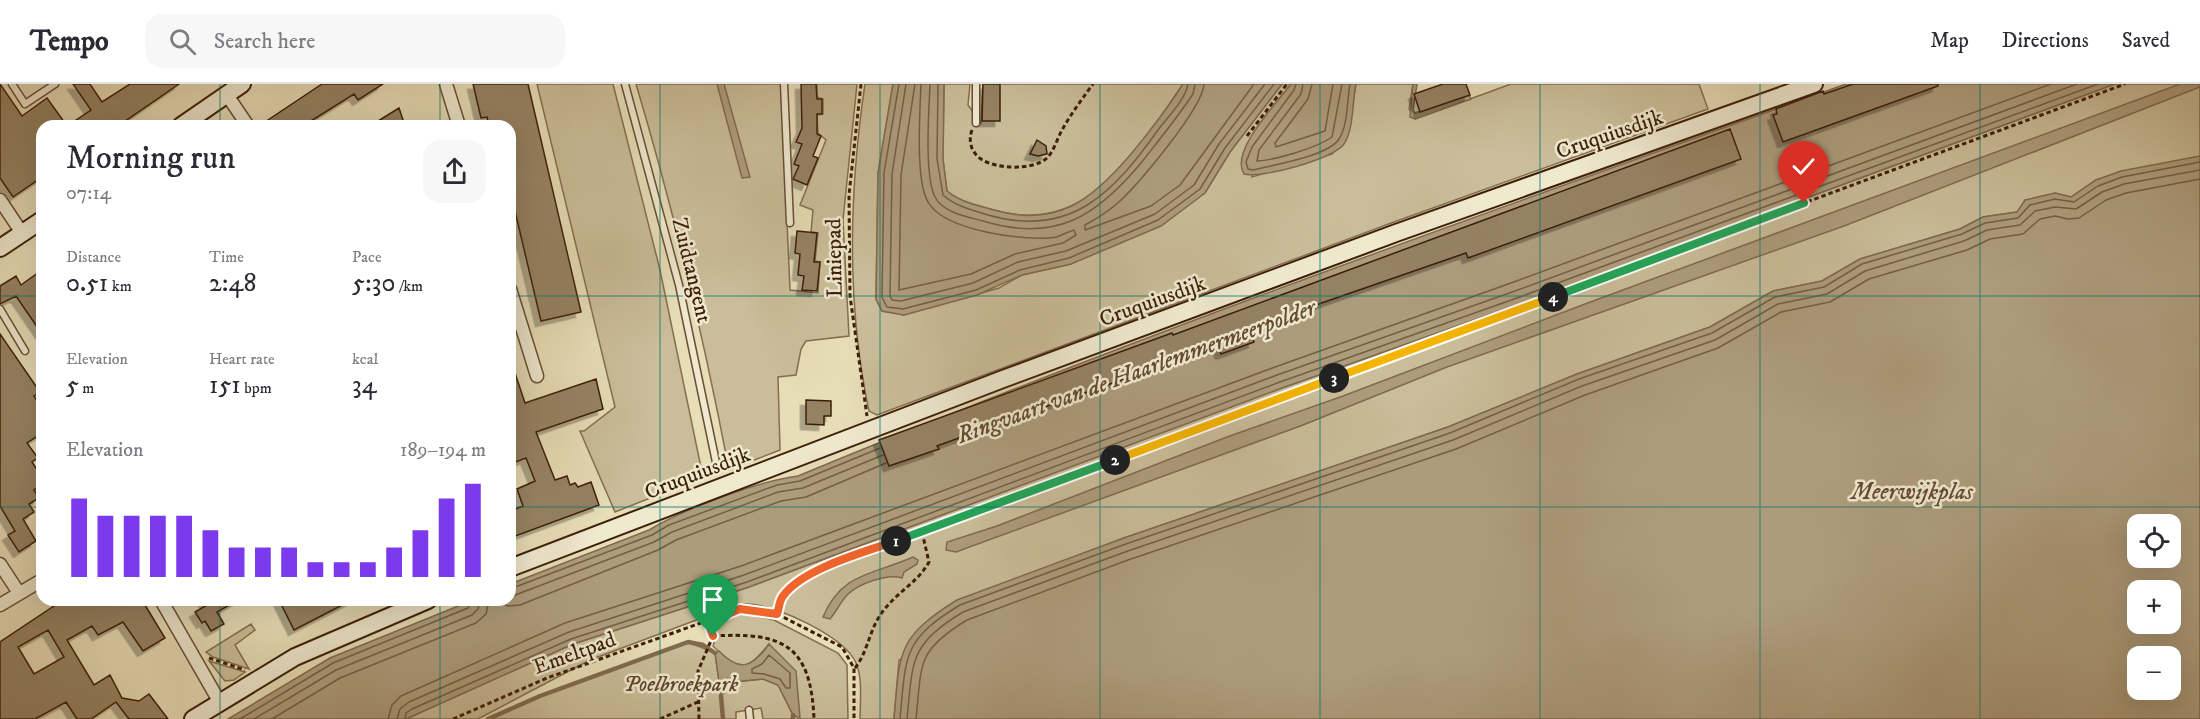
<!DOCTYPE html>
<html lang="en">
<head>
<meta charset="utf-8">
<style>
  :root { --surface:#fff; --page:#f7f7f7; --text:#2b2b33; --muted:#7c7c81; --line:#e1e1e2; --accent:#7c3aed }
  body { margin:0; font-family:"IM FELL DW Pica",serif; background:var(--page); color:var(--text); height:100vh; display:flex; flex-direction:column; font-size:22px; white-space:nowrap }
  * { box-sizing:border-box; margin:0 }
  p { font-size:20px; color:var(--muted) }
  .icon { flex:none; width:33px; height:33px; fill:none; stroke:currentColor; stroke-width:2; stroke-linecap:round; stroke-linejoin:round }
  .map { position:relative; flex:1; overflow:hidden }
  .side { position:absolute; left:36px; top:36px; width:480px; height:486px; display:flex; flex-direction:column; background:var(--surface); border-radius:18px; box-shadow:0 6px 24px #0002 }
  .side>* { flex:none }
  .tools { position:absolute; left:2127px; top:430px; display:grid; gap:12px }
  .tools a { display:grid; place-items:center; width:54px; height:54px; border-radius:12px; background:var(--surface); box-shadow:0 6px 24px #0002; font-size:30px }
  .pin { position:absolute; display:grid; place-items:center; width:51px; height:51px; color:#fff; margin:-62px -26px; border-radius:50% 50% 50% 0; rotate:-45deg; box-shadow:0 0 6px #0007 }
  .pin .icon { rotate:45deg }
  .km { position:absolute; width:30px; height:30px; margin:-15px; border-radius:50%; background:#222; color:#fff; font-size:16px; line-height:30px; text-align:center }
  .round { display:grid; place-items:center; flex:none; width:63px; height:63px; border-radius:18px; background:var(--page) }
  .overview { display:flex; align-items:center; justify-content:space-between; height:102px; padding:0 30px }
  h1 { font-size:33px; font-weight:600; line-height:45px }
  .metrics { display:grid; grid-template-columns:repeat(3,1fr); gap:9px; height:102px; padding:6px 30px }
  .metrics div { display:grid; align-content:center }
  .metrics b { font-size:26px; font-weight:600 }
  .metrics small { font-size:16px; font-weight:400 }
  .metrics p { font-size:16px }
  .chart { height:168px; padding:12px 30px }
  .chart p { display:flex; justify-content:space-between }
  .chart svg { width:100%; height:108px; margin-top:6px; stroke:var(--accent); stroke-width:6 }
  header { display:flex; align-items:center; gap:36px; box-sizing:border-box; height:84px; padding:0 30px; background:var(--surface); border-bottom:2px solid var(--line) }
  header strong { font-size:28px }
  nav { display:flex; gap:33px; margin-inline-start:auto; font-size:21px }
  .search { width:420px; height:54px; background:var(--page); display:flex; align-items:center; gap:15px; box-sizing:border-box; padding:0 21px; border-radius:18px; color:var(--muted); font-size:22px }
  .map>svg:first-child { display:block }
  .green { fill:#cabd99; stroke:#846e50; stroke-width:1.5 }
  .water { fill:#ad9c7c; stroke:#806a4e; stroke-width:1.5; fill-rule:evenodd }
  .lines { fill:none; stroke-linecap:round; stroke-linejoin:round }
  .shore { stroke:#755e42; stroke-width:1.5 }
  .stream { stroke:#806a4e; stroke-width:4.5 }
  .building { fill:#958263; stroke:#3d1f08; stroke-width:1.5; fill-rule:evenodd; filter:url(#shadow) }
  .lane-casing { stroke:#684e34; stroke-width:9 }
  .street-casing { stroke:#684e34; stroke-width:15 }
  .secondary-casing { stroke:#3d1f08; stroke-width:20 }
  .path { stroke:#3d1f08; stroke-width:3; stroke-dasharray:4.5 3; stroke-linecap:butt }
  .lane { stroke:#efe9d0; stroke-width:6 }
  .street { stroke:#efe9d0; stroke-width:12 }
  .secondary { stroke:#efe9d0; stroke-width:16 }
  .split-1-casing { stroke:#fff; stroke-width:12 }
  .split-2-casing { stroke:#fff; stroke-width:12 }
  .split-3-casing { stroke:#fff; stroke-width:12 }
  .split-4-casing { stroke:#fff; stroke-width:12 }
  .split-5-casing { stroke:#fff; stroke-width:12 }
  .split-1 { stroke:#f0652b; stroke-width:8 }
  .split-2 { stroke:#22a559; stroke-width:8 }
  .split-3 { stroke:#f5b400; stroke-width:8 }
  .split-4 { stroke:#f5b400; stroke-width:8 }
  .split-5 { stroke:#22a559; stroke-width:8 }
  .grid { fill:none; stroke:#0f766e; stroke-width:1.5; stroke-opacity:0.55 }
  .labels { text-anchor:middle; stroke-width:5; stroke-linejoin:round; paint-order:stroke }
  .street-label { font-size:22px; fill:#3d1f08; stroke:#efe9d0 }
  .park-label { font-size:22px; font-style:italic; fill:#60462c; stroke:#efe9d0 }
  .water-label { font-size:24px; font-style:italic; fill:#644b31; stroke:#efe9d0 }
</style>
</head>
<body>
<header>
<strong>Tempo</strong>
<div class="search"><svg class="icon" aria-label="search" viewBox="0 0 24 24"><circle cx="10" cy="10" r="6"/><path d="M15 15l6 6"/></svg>Search here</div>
<nav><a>Map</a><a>Directions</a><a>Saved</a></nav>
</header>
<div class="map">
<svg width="2200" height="635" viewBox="0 0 2200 635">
  <defs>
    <filter id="shadow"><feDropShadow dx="-5.5" dy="5.5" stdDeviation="0" flood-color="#0004"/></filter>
  </defs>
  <rect width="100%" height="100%" fill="#e7ddb7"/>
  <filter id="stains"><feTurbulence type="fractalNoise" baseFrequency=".00333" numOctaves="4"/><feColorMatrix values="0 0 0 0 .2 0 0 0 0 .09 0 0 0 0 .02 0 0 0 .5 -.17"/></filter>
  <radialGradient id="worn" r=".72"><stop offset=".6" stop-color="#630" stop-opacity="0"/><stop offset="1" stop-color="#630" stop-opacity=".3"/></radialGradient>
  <path class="green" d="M537,0H613L660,186L703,393L615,428L580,347H584L615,323Z
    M636,0H781L790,206L818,209L820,178L815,177L818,149L811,148L813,126L800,121L826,56L818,49L817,31L823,30V15L817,13V0H857L843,136L849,252L806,257L801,265L796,291L778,293L780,366L729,386C704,255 674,127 636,0Z
    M865,0H893L878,89L876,215L882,227L904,231L999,204L1022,191L1071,180L1205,109L1230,68L1282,0H1291L1269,28L1252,93L1332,70L1348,51L1356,0H1413L1409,25L1415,35L1511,0H1699L1708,25L1394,138L877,331L869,327C846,219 849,108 865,0Z
    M944,0H970L968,21L981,39L983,0H1183C1138,66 1087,154 994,126C978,121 960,118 947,107L943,75Z
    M2115,0H2200V72L2096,96L2071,113L2055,109L2017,128L1983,133L1960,145L1860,175L1822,197L1773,207L1710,243L1577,290L1448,343L1121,455L899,576L894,635H860C860,618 863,595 856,579C845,553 777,521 749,520C743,519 737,521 731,523L590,576L478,635H406L573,560L749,503L1282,304L1519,220Z
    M743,529L774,536L838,569L847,581L848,635H763L761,624L736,628V635H488L540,612L688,558L715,569L721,611L733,598L763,595L778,601L793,631L769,560C746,588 739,588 713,562L717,550L713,539Z
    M251,540L255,546L235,561L249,585L213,573L206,568Z
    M209,577L245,588L234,596L225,597Z"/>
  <path class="water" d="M717,0H724L750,93L742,94Z
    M893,0H944L943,75L947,107C960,118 978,122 994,126C1057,144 1092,116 1131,70C1150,47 1167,25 1183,0H1282L1230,68L1205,109L1161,142L1071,180L1022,191L977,211L904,231L882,227L876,215L878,89Z
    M1291,0H1356C1352,18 1354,45 1344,60C1334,75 1260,95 1244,90C1229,67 1278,18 1291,0Z
    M1413,0H1417L1413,26L1415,29L1469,11L1471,15L1415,35L1410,33Z
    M1846,0H2115L1519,220L1282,304L749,503L573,560L406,635H228L330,574L473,516H510V500L649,446C684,425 758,397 798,392C1143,249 1495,126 1846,0Z
    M2180,0H2200V3L1844,142L1447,283L1303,341L956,468L946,466L947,458L997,442L1227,353L1343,312L1585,220Z
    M2200,72V635H894C900,568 896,554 957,516L1121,455L1448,343L1577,290L1710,243L1773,207L1822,197L1860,175L1960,145L1983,133L2017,128L2025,116L2055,109L2071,113L2096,96L2121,87ZM2138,441H2170V474H2138ZM2138,507H2170V540H2138ZM2138,573H2170V606H2138Z
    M913,473L918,476L917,480L904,488L902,494C887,489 858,500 847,511C840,519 836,528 830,535L823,533C842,488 873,491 913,473Z
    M769,560L796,587L800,634L793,631L778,601L763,595L733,598L721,612L715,569L719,567C740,589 753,583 769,560Z"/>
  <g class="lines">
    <path class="shore" d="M899,0L884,89L882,213L887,223L903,225L976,206L1020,186L1069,174L1158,136L1200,105L1225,64L1274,0
      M906,0L892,90L890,212L892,216L901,217L973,199L1018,178L1066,167L1155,130L1194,101L1219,60L1265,0
      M915,0L901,91L899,206L971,190L1015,170L1063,159L1076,151L1074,146C1068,148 1062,151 1057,153C1027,158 944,147 928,118C915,96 920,27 921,0
      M930,0C929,25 924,92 935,113C943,129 968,133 983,137C1055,159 1096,133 1141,79C1159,56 1177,34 1193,10L1195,0
      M938,0L937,75L943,111C955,122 972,126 988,131C1071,155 1114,108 1158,46C1167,34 1186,15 1188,0
      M1204,0C1203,24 1139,99 1120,117C1109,127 1098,134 1085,141V146L1151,122L1180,101L1254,0
      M1296,0L1294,6L1252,63L1246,78L1248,85L1253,86C1272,81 1329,72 1339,55C1348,41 1347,16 1350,0
      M1303,0L1301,10L1259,66L1257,77C1275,76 1317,64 1332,53L1342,0
      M1312,0L1308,15L1275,59L1276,63L1325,47L1333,0
      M510,505L652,451L669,441L777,401L800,397L880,364
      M510,513L654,458L672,448L778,408L803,404L883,371
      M496,516L508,522L520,521L658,466L676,456L781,417L806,413L886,379
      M769,571L790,589V604H786L780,595L764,590L752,589V585L762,580Z
      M240,635L333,579L468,524L473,516
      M254,635L336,586L472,531L478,525L480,516
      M272,635L340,594L476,539L486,530L489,516
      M388,635L392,621L401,612L565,539L741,482L1275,283L1511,199L2051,0
      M397,635L400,625L409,618L569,548L744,491L1277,291L1515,207L2077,0
      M405,635L406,629L412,625L571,555L747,498L1280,298L1517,214L2098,0
      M900,635C906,572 902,556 960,521L1123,461L1450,349L1579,295L1712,249L1775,213L1824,203L1862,180L1962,150L1985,139L2018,134L2030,121L2055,115L2074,118L2098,102L2122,93L2200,78
      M907,635C913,576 909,561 963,528L1125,468L1453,356L1582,302L1715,256L1778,220L1827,210L1865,187L1964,157L1987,146L2020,141L2035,127L2055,123L2076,125L2102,108L2124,100L2200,86
      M916,635C922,579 916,567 967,536L1128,476L1456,365L1585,311L1718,264L1781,228L1830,218L1869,195L1967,166L1990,155L2023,150L2040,135L2055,132L2068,135L2079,134L2106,116L2126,109L2200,95"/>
    <path class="stream" d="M721,612L723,635
      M793,631V635
      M488,635L540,612L688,558L703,561L715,569"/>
  </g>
  <path class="building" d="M0,0L22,32L47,14L67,42L91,26L73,0H90L102,18L130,0H179L124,38L127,42H42V93L13,113L0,94Z
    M322,0H383L358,16L354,10L303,42H259Z
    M473,0H528L581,228L541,237L514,123L510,124V42H489L487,33L481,34Z
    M801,0H816L817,15H822V30H817V50L821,52L813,72L818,74L807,101L793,95L799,82L794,80L802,60L796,58L802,44Z
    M983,0H1000V37H982Z
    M1443,0H1466L1470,11L1420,28L1414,10Z
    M1853,0H1938V2L1783,58L1773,31L1777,30L1776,25L1823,7L1824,10Z
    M399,24L405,42H370Z
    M1730,45L1741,75L1468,174L1466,169L1290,230L1250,246L1254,258L1221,270L1218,262L1036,326L937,362L939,365L889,382L879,356L1172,249L1173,251Z
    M1037,56L1046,62L1047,70L1038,72L1030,70Z
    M797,147L817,149L814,178H820L817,207L802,206L804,192L798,191L800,170L795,169Z
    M42,186V250L16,212L0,220V202L16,192L21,201Z
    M0,250L40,308L34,312L42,324V349L27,359L38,374L32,378L42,393V401L34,406L39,414L29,420L34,428L23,435L36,457L19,468L8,451L15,447L0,422Z
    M510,280H512L525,319L596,295L603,325L536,348L555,396L567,392L570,401L575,399L578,403L591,398L599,421L510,454V427L523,422L517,405L535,397L526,374L510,380Z
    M806,316L831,317V332H824V341L806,340Z
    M63,516H142L165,554L143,567L123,538L98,551L92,542L67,556L94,601L110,591L122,614L139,617L149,610L168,635H129L116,618L91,635H77L66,618L35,635H0V558ZM48,546L64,573L34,590L18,563Z
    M204,516H238L217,528L224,540L211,547L205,537L202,539L195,528L207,521Z
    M279,516H352L294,546Z"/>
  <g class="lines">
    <defs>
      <path id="lane" d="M12,0L25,20L55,0
        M625,0L679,201L717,383
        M784,0L790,139
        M976,39V0
        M0,225L25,267
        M749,626L750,635"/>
      <path id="street" d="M446,0L459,42
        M227,11L248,42
        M0,116L22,149
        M510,205L537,292
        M0,480L19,509
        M161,516L219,617
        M0,521L42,496"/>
      <path id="secondary" d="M181,42L242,0
        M0,164L42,136
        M510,484L1003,295L1396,149L1814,0
        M193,635L295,573L428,516"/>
    </defs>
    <use href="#lane" class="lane-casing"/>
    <use href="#street" class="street-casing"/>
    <use href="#secondary" class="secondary-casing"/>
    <path class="path" d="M861,0L849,111L850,212L867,332
      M972,46C968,57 971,68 981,75C995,85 1033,87 1047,74C1054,67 1057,55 1062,46C1071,30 1082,15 1093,0
      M1247,52L1287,0
      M777,530C785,501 808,493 833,479L2125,0
      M713,552C782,548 811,560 814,635
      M209,574L245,586
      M855,584C867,569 869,549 879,533C892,511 917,500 929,478L922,448
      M453,635L547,594L740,525L777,530L842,563L854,584V635
      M660,635L698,618
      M699,635L698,587L713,552L708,538"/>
    <use href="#lane" class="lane"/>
    <use href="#street" class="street"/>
    <use href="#secondary" class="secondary"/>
  </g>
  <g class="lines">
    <defs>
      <path id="split-1" d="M713,552L708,538L740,525L777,530C779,525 779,517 783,512C802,485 864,468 896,457"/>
      <path id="split-2" d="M896,457L1115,376"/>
      <path id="split-3" d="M1115,376L1334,294"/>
      <path id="split-4" d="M1334,294L1553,213"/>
      <path id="split-5" d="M1553,213L1804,119"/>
    </defs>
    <use href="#split-1" class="split-1-casing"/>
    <use href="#split-2" class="split-2-casing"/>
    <use href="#split-3" class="split-3-casing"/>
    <use href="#split-4" class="split-4-casing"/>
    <use href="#split-5" class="split-5-casing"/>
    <use href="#split-1" class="split-1"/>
    <use href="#split-2" class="split-2"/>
    <use href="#split-3" class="split-3"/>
    <use href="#split-4" class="split-4"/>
    <use href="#split-5" class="split-5"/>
  </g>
  <path class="grid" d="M220,0V42M440,0V42M660,0V635M880,0V635M1100,0V635M1320,0V635M1540,0V635M1760,0V635M1980,0V635M0,212H42M510,212H2200M0,423H42M510,423H2200M220,516V635M440,516V635"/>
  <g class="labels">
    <g class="street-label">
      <text transform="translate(1609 49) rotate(-19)" y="8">Cruquiusdijk</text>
      <text transform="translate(833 174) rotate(-91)" y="8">Liniepad</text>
      <text transform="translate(693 186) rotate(76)" y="8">Zuidtangent</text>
      <text transform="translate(1152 216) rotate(-20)" y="8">Cruquiusdijk</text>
      <text transform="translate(697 388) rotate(-21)" y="8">Cruquiusdijk</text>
      <text transform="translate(574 568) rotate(-20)" y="8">Emeltpad</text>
    </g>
    <g class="park-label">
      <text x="681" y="607">Poelbroekpark</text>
    </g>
    <g class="water-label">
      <text transform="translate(1136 287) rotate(-20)" y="8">Ringvaart van de Haarlemmermeerpolder</text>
      <text x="1912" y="415">Meerwijkplas</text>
    </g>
  </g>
  <rect width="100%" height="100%" filter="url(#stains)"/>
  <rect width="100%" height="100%" fill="url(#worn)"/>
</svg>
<div class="tools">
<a><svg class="icon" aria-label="locate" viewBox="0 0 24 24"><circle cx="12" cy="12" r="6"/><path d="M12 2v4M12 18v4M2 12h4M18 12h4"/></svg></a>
<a>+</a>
<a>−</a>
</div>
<div class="pin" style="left:713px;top:552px;background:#1e9e55"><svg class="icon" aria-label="arrive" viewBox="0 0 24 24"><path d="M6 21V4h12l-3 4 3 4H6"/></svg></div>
<div class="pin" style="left:1804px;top:119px;background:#d93025"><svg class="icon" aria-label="check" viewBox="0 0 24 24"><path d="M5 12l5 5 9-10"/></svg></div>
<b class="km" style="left:896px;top:457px">1</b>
<b class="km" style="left:1115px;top:376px">2</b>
<b class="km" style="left:1334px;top:294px">3</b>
<b class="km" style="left:1553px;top:213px">4</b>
<section class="side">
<div class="overview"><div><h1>Morning run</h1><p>07:14</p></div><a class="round"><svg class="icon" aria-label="share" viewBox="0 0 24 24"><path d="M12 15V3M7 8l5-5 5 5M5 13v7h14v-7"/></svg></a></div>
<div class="metrics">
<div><p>Distance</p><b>0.51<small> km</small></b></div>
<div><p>Time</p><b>2:48</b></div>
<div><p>Pace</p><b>5:30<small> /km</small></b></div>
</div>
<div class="metrics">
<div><p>Elevation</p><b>5<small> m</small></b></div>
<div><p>Heart rate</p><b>151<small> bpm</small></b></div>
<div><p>kcal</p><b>34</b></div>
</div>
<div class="chart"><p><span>Elevation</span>189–194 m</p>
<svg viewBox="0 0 160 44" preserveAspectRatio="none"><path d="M5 44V12M15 44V19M25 44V19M35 44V19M45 44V19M55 44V25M65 44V32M75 44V32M85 44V32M95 44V38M105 44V38M115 44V38M125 44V32M135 44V25M145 44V12M155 44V6"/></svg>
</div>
</section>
</div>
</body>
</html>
